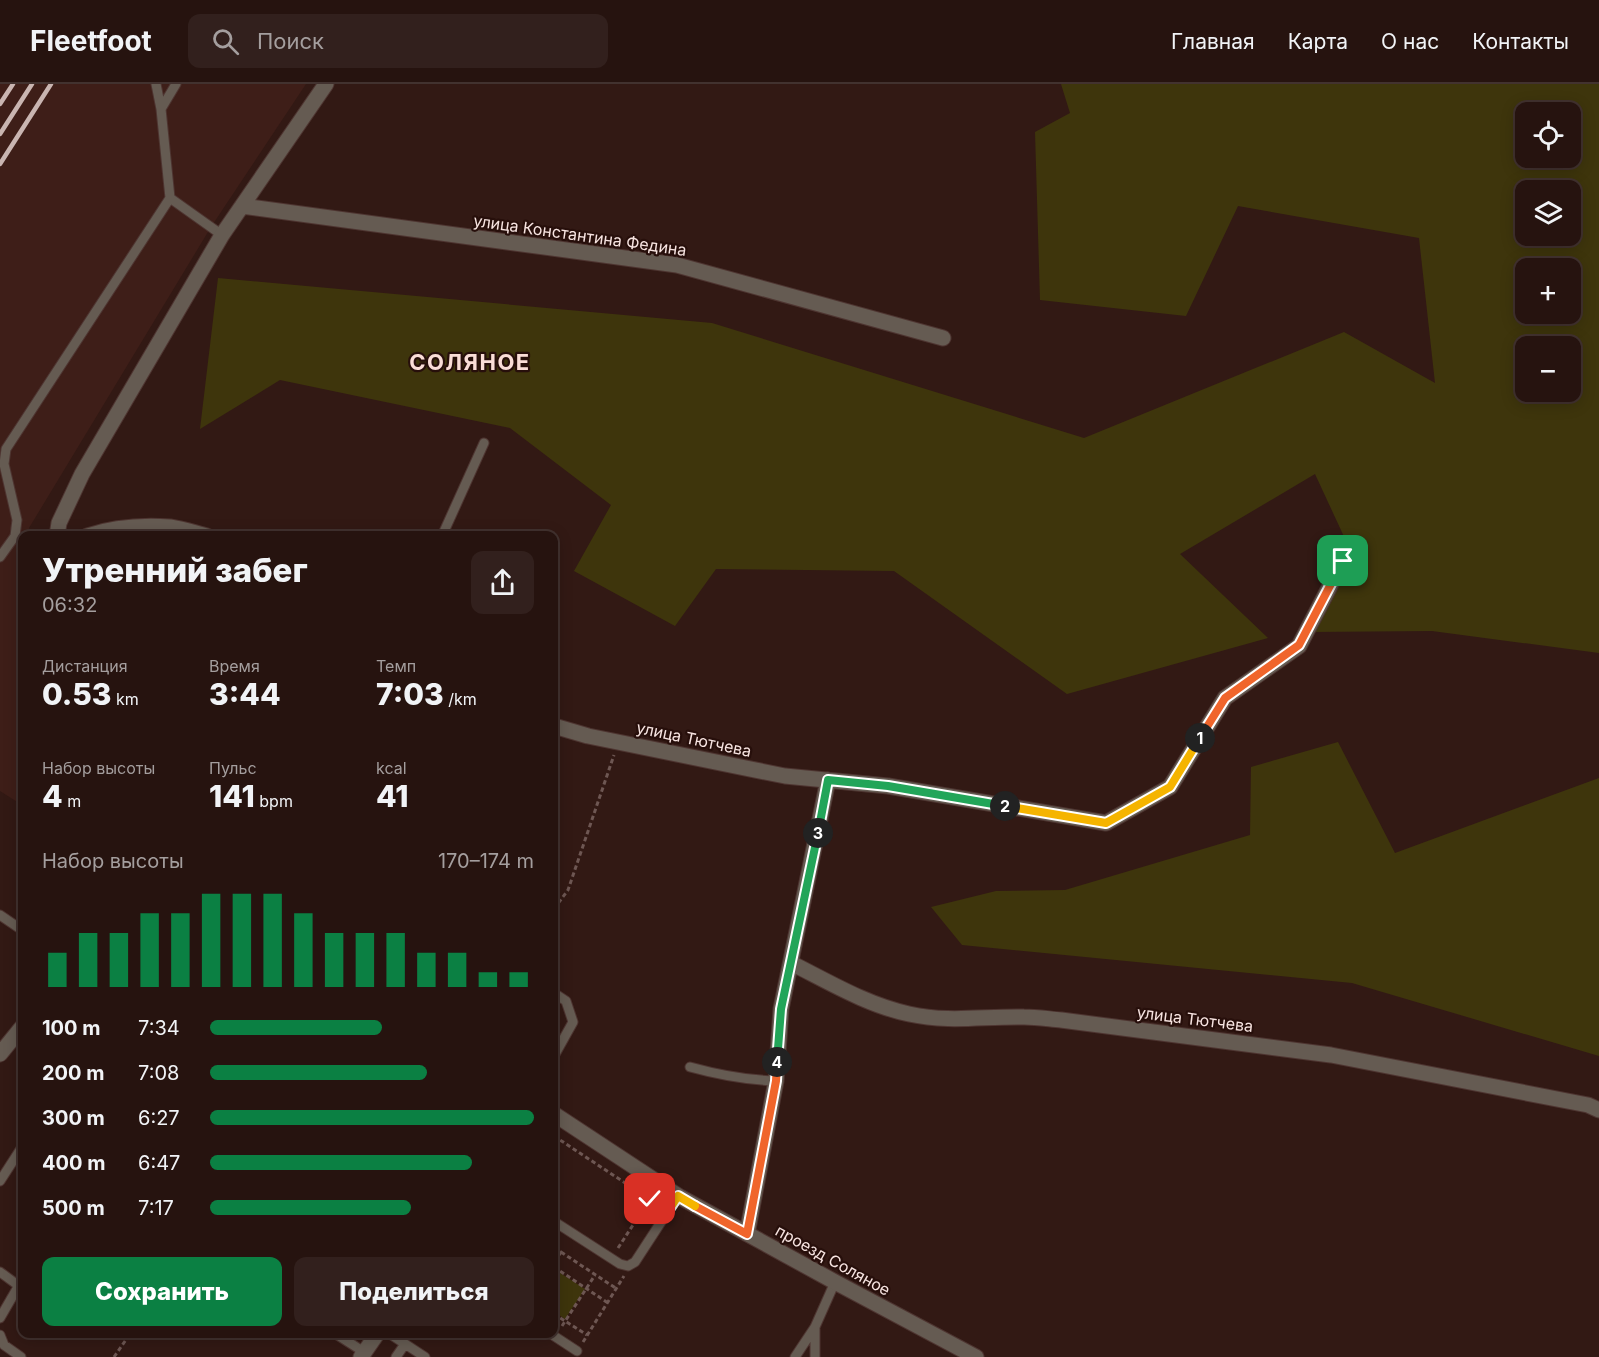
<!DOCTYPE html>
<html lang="ru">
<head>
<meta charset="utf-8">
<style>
  :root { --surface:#26130f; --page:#32201d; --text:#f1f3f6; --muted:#a49e9e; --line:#42322f; --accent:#0b8043 }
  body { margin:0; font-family:Inter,sans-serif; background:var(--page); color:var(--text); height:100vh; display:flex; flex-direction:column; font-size:22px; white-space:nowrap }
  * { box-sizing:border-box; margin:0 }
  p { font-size:20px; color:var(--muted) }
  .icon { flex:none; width:33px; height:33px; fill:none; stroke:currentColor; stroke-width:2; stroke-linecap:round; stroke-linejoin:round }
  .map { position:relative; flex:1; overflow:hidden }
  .drawer { position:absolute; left:18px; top:447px; width:540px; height:807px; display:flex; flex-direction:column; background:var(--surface); border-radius:12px; box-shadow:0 3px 15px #0003,0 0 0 2px var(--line) }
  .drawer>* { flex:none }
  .buttons { position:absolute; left:1515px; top:18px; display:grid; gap:12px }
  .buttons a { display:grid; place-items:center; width:66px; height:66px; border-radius:12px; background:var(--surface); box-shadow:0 3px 15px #0003,0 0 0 2px var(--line); font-size:30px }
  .pin { position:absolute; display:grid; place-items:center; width:51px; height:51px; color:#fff; margin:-26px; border-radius:12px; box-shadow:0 3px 9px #0006 }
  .km { position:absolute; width:30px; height:30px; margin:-15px; border-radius:50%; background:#222; color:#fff; font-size:16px; line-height:30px; text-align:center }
  .round { display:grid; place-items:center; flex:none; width:63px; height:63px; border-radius:12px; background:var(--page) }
  .head { display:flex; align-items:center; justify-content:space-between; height:102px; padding:0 24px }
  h1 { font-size:33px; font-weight:800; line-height:45px }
  .figures { display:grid; grid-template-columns:repeat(3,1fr); gap:9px; height:102px; padding:6px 24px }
  .figures div { display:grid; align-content:center }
  .figures b { font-size:30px; font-weight:800 }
  .figures small { font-size:16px; font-weight:400 }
  .figures p { font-size:16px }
  .chart { height:168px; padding:12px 24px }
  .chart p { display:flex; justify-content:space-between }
  .chart svg { width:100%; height:108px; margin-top:6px; stroke:var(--accent); stroke-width:6 }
  .action { display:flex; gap:12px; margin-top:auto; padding:12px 24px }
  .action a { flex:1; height:69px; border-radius:12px; background:var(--accent); color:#fff; font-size:24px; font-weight:800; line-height:69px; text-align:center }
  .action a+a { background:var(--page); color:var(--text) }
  ul { padding:0 24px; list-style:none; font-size:20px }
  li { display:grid; grid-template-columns:96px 72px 1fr; align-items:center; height:45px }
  li i { height:15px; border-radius:8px; background:var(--accent) }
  header { display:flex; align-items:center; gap:36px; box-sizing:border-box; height:84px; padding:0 30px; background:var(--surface); border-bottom:2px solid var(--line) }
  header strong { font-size:28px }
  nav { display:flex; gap:33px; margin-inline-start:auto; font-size:21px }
  .search { width:420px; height:54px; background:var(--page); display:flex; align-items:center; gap:15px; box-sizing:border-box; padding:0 21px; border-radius:12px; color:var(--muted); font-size:22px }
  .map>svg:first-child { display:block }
  .built { fill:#3e1e18 }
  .green { fill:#3e350c; fill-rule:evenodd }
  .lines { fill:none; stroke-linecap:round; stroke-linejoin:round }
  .lane-casing { stroke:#4e3531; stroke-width:11 }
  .street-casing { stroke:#4e3531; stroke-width:17 }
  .path { stroke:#6e5753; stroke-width:3; stroke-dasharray:4.5 3; stroke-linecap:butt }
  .lane { stroke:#655b52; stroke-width:9 }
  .street { stroke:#655b52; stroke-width:15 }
  .rail { stroke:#c9b5b1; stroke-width:4.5 }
  .split-1-casing { stroke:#fff; stroke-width:12 }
  .split-2-casing { stroke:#fff; stroke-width:12 }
  .split-3-casing { stroke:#fff; stroke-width:12 }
  .split-4-casing { stroke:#fff; stroke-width:12 }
  .split-5-casing { stroke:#fff; stroke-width:12 }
  .split-6-casing { stroke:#fff; stroke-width:12 }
  .split-1 { stroke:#f0652b; stroke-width:8 }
  .split-2 { stroke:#f5b400; stroke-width:8 }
  .split-3 { stroke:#22a559; stroke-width:8 }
  .split-4 { stroke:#22a559; stroke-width:8 }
  .split-5 { stroke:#f0652b; stroke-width:8 }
  .split-6 { stroke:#f5b400; stroke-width:8 }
  .labels { text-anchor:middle; stroke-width:4.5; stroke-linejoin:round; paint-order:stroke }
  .street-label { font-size:16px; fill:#f7e4e1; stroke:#270f0b }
  .district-label { font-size:22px; font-weight:bold; letter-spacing:1.5px; fill:#faddd7; stroke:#270f0b }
</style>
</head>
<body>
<header>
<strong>Fleetfoot</strong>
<div class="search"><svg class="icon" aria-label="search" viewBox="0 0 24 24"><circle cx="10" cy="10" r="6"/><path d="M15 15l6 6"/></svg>Поиск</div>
<nav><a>Главная</a><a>Карта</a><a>О нас</a><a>Контакты</a></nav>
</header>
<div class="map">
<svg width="1599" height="1273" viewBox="0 0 1599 1273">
  <rect width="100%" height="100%" fill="#321914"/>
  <path class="built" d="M0,0H306L211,143L29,444L32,451L22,452V721L0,707Z"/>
  <path class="green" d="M1061,0H1599V569L1432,547L1309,548L1353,472L1315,390L1180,470L1268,554L1067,610L894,487L716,485L675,542L574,487L611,421L510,344L280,296L200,345L218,194L712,239L1084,354L1344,248L1435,299L1419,154L1238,122L1186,232L1040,216L1035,48L1070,29ZM1526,28H1570V74H1526ZM1526,106H1570V152H1526ZM1526,184H1570V230H1526ZM1526,262H1570V308H1526Z
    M1338,658L1395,769L1599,694V972L1352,899L962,861L931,823L996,807L1065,806L1250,751L1251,683Z
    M554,1185L585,1205L565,1235L554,1228Z"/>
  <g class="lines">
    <defs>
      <path id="lane" d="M156,0L161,25L170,114L222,151
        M161,25L176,0
        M442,452L484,359
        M0,473L15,452L17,436L4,380L6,365L170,114
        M0,831L22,846
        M554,909L566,917L573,938L554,972
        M690,983C719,991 746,996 776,997
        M0,1097L22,1063
        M554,1139L558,1140L620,1180L628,1182L635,1178L678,1112
        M0,1188L19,1202
        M0,1234L22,1196
        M336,1250L364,1268
        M390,1250L425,1273
        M551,1250L577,1267
        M0,1251L4,1261L21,1273
        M396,1273L405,1260
        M795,1273L815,1243L835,1198
        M815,1273V1243"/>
      <path id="street" d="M242,122L677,181L943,254
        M57,452L59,439L82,390L222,151L326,0
        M87,452C114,443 142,441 170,443C183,445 195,449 207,452
        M554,642L588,652L785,692L888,702L1106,739L1170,703L1225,614L1299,562L1343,477
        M791,879C829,898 867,921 909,930C950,939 984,932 1024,933C1036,933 1049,935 1061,936L1331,971L1588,1021L1599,1026
        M0,970L22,943
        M554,1030L680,1113L835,1198L976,1273
        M747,1150L776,997L781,925L828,696
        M361,1273L377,1250"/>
    </defs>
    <use href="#lane" class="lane-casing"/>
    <use href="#street" class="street-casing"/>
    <path class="path" d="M554,825L568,806L614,671
      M554,1052L660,1122
      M554,1163L561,1168L554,1180
      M618,1164L650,1115
      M561,1168L617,1205
      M554,1183L608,1219
      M554,1230L587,1251
      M562,1242L595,1191
      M583,1258L624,1192
      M114,1273L130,1250"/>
    <use href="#lane" class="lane"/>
    <use href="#street" class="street"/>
    <path class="rail" d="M0,20L13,0
      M0,50L32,0
      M0,80L51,0"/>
  </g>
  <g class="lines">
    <defs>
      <path id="split-1" d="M1200,654L1225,614L1299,561L1343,477"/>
      <path id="split-2" d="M1005,722L1106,739L1170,703L1200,654"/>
      <path id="split-3" d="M818,749L828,696L888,702L1005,722"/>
      <path id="split-4" d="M777,978L781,925L818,749"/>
      <path id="split-5" d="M695,1122L747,1150L776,997L777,978"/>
      <path id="split-6" d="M650,1115L668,1127L678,1112L695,1122"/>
    </defs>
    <use href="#split-1" class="split-1-casing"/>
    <use href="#split-2" class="split-2-casing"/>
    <use href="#split-3" class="split-3-casing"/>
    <use href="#split-4" class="split-4-casing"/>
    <use href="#split-5" class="split-5-casing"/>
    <use href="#split-6" class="split-6-casing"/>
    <use href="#split-1" class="split-1"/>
    <use href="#split-2" class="split-2"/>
    <use href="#split-3" class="split-3"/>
    <use href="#split-4" class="split-4"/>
    <use href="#split-5" class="split-5"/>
    <use href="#split-6" class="split-6"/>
  </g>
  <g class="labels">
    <g class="street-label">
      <text transform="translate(580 151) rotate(8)" y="6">улица Константина Федина</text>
      <text transform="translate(694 655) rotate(12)" y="6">улица Тютчева</text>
      <text transform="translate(1195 935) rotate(7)" y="6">улица Тютчева</text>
      <text transform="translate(833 1176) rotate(29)" y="6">проезд Соляное</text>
    </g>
    <g class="district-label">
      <text x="470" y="286">СОЛЯНОЕ</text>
    </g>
  </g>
</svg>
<div class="buttons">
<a><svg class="icon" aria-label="locate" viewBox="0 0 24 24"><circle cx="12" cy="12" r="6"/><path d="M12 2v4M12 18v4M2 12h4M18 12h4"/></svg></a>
<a><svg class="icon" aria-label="layers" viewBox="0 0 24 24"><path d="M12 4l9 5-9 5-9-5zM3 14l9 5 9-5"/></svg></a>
<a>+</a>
<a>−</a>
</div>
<div class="pin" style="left:1343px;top:477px;background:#1e9e55"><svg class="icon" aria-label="arrive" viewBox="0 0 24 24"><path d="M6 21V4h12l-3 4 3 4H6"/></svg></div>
<div class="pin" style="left:650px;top:1115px;background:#d93025"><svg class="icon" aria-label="check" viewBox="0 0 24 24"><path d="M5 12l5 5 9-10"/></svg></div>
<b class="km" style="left:1200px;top:654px">1</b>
<b class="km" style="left:1005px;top:722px">2</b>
<b class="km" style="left:818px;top:749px">3</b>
<b class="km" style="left:777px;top:978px">4</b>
<section class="drawer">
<div class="head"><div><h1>Утренний забег</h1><p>06:32</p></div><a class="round"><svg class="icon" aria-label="share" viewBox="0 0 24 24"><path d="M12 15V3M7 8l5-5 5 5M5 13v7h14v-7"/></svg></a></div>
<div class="figures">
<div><p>Дистанция</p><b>0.53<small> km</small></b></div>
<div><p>Время</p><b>3:44</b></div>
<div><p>Темп</p><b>7:03<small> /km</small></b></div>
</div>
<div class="figures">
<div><p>Набор высоты</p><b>4<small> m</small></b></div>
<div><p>Пульс</p><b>141<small> bpm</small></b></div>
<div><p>kcal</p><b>41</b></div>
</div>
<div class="chart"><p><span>Набор высоты</span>170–174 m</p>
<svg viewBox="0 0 160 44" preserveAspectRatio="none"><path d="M5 44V30M15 44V22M25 44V22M35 44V14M45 44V14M55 44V6M65 44V6M75 44V6M85 44V14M95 44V22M105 44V22M115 44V22M125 44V30M135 44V30M145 44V38M155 44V38"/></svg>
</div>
<ul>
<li><b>100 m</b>7:34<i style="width:53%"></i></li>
<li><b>200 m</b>7:08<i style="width:67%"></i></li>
<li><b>300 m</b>6:27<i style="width:100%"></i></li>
<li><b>400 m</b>6:47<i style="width:81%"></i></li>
<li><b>500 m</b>7:17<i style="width:62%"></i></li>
</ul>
<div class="action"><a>Сохранить</a><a>Поделиться</a></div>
</section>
</div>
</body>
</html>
